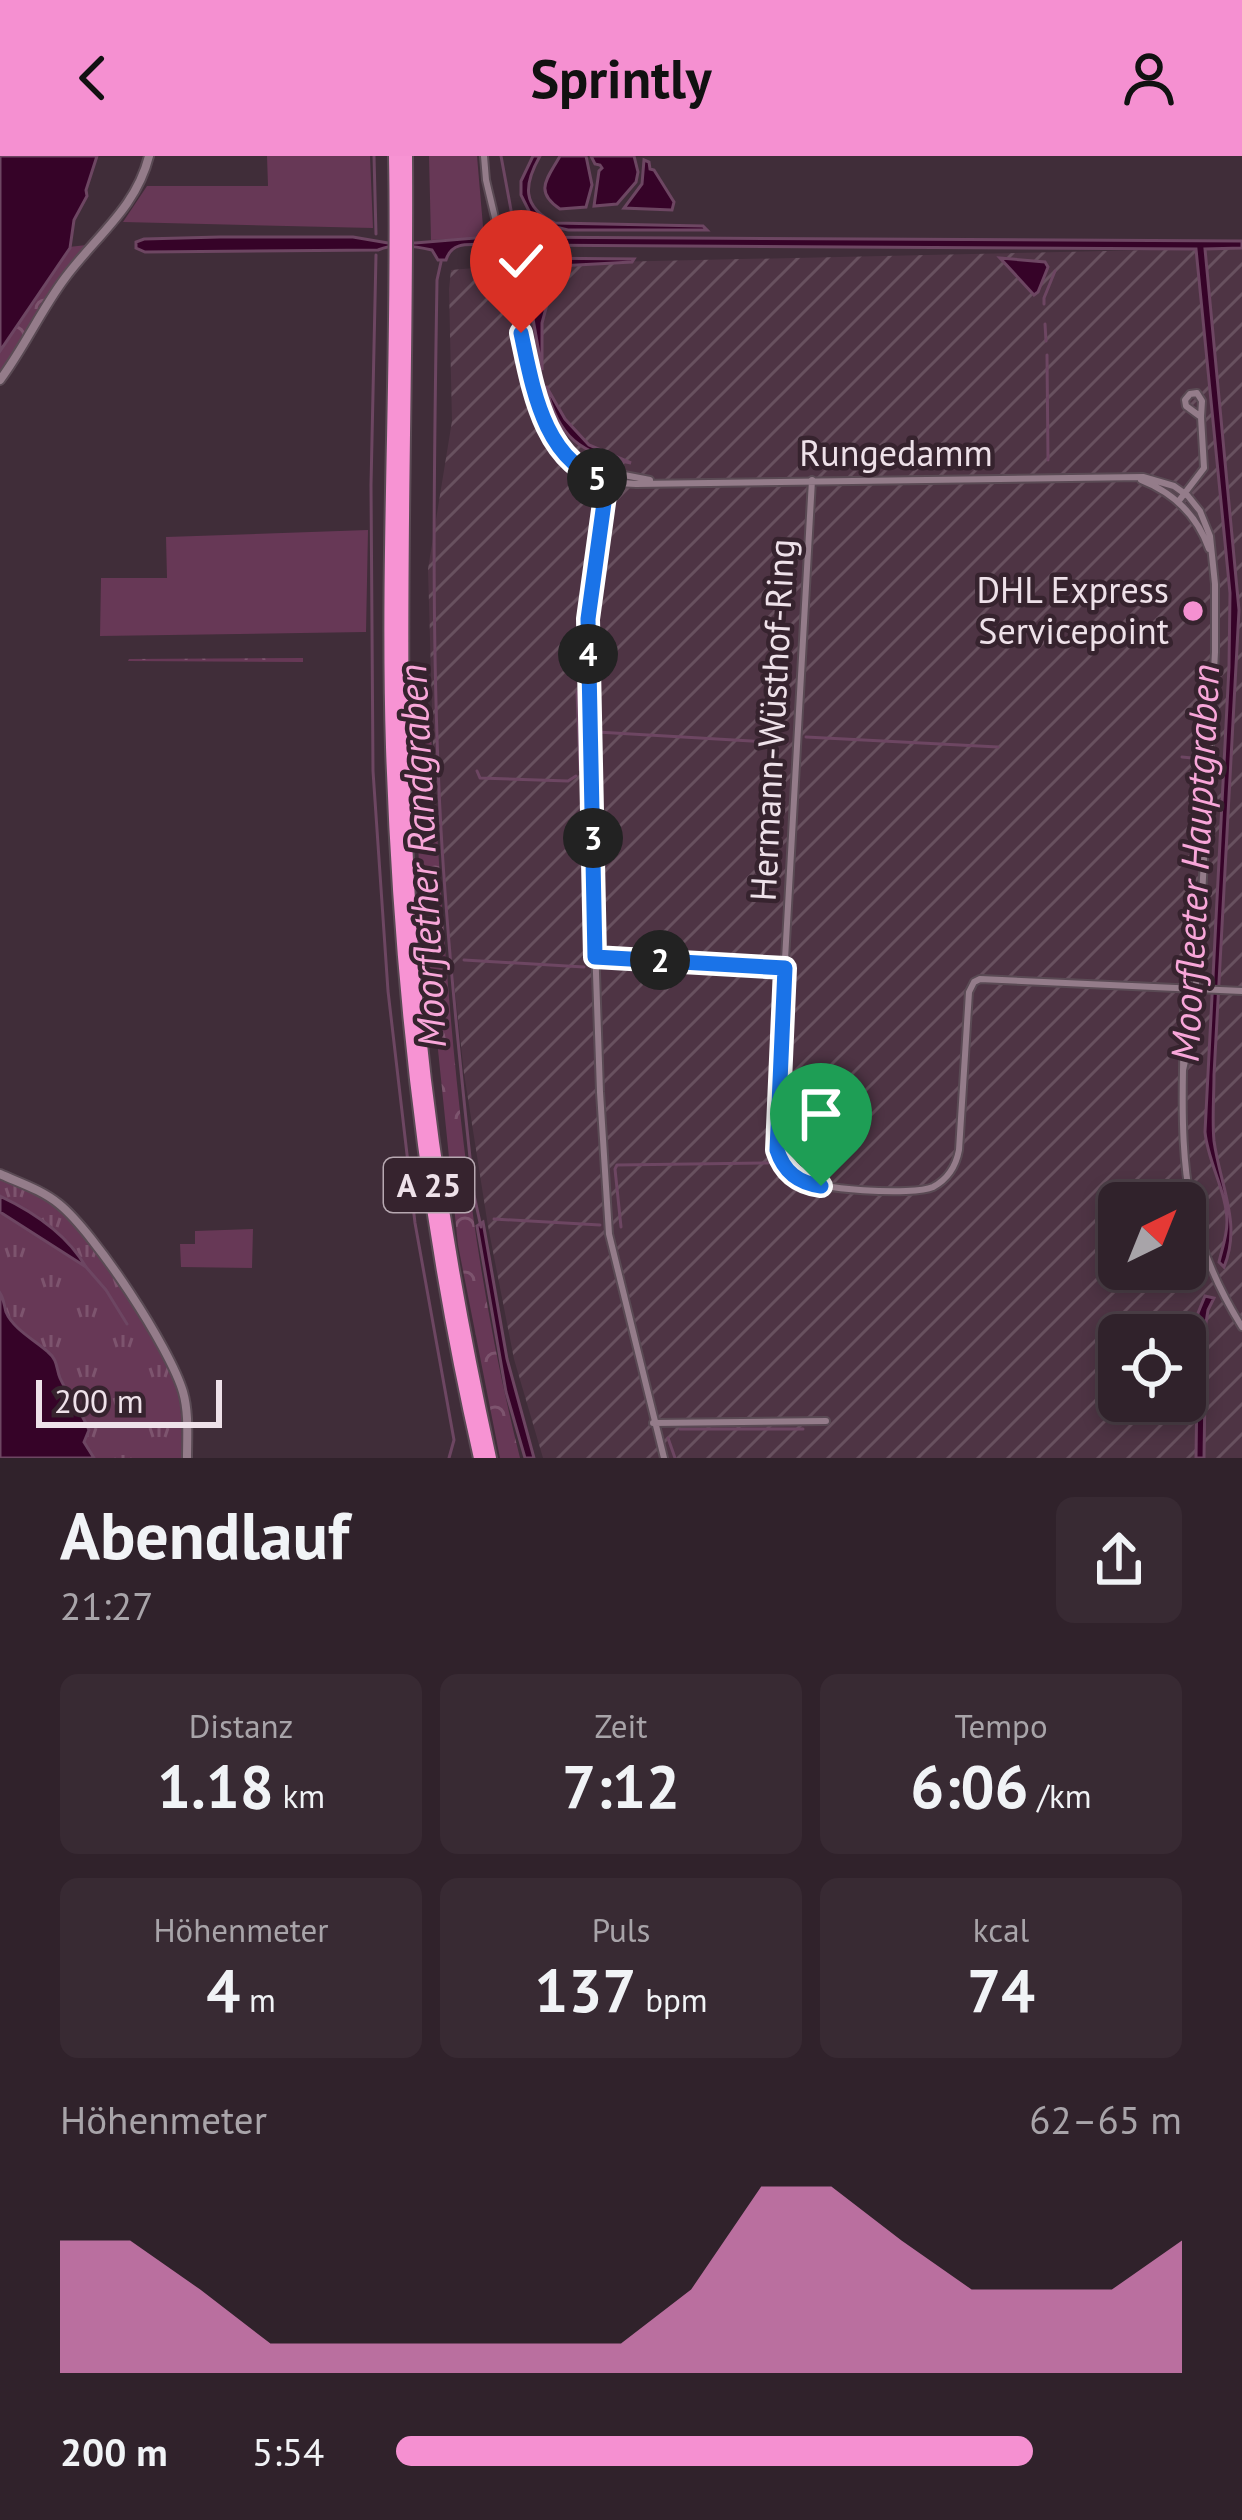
<!DOCTYPE html>
<html lang="de">
<head>
<meta charset="utf-8">
<style>
  :root { --surface:#30222b; --page:#382a33; --text:#f1f3f6; --muted:#a8a4a9; --line:#4b3f47; --accent:#f590d1 }
  body { margin:0; font-family:"PT Sans",sans-serif; background:var(--page); color:var(--text); height:100vh; display:flex; flex-direction:column; font-size:45px; white-space:nowrap }
  * { box-sizing:border-box; margin:0 }
  p { font-size:39px; color:var(--muted) }
  .icon { flex:none; width:66px; height:66px; fill:none; stroke:currentColor; stroke-width:2; stroke-linecap:round; stroke-linejoin:round }
  .map { position:relative; height:1302px; overflow:hidden }
  .sheet { display:flex; flex-direction:column; background:var(--surface); flex:1 }
  .sheet>* { flex:none }
  .needle { width:78px; rotate:43deg }
  .controls { position:absolute; left:1098px; top:1026px; display:grid; gap:24px }
  .controls a { display:grid; place-items:center; width:108px; height:108px; border-radius:18px; background:var(--surface); box-shadow:0 6px 18px #0003,0 0 0 3px var(--line); font-size:60px }
  .scale { position:absolute; left:36px; bottom:30px; width:186px; box-sizing:border-box; padding-left:12px; border:6px solid #eee1e9; border-top:0; font-size:33px; line-height:42px; white-space:nowrap; color:#eee1e9; -webkit-text-stroke:9px #36232e; paint-order:stroke }
  .pin { position:absolute; display:grid; place-items:center; width:102px; height:102px; color:#fff; margin:-123px -51px; border-radius:50% 50% 50% 0; rotate:-45deg; box-shadow:0 0 12px #0007 }
  .pin .icon { rotate:45deg }
  .km { position:absolute; width:60px; height:60px; margin:-30px; border-radius:50%; background:#222; color:#fff; font-size:33px; line-height:60px; text-align:center }
  .round { display:grid; place-items:center; flex:none; width:126px; height:126px; border-radius:18px; background:var(--page) }
  .headline { display:flex; align-items:center; justify-content:space-between; height:204px; padding:0 60px }
  h1 { font-size:66px; font-weight:800; line-height:90px }
  .metrics { display:grid; grid-template-columns:repeat(3,1fr); gap:18px; height:204px; padding:12px 60px }
  .metrics div { display:grid; align-content:center; border-radius:18px; background:var(--page); text-align:center }
  .metrics b { font-size:60px; font-weight:800 }
  .metrics small { font-size:33px; font-weight:400 }
  .metrics p { font-size:33px }
  .chart { height:336px; padding:24px 60px }
  .chart p { display:flex; justify-content:space-between }
  .chart svg { width:100%; height:216px; margin-top:12px; fill:var(--accent); opacity:.7 }
  ul { padding:0 60px; list-style:none; font-size:39px }
  li { display:grid; grid-template-columns:192px 144px 1fr; align-items:center; height:90px }
  li i { height:30px; border-radius:15px; background:var(--accent) }
  header { display:flex; justify-content:space-between; align-items:center; height:156px; padding:0 60px; background:var(--accent); color:#111; font-size:54px; font-weight:800 }
  .map>svg:first-child { display:block }
  .industrial { fill:url(#industrial-furrows); fill-rule:evenodd }
  .grass { fill:#673856 }
  .forest { fill:url(#forest-crowns) }
  .park { fill:url(#park-tufts) }
  .water { fill:#360328; stroke:#6d4662; stroke-width:3 }
  .lines { fill:none; stroke-linecap:round; stroke-linejoin:round }
  .stream { stroke:#6d4662; stroke-width:3 }
  .minor-casing { stroke:#5a4a54; stroke-width:10 }
  .tertiary-casing { stroke:#5a4a54; stroke-width:12 }
  .motorway-casing { stroke:#5a4a54; stroke-width:16 }
  .minor { stroke:#947c8a; stroke-width:6 }
  .tertiary { stroke:#947c8a; stroke-width:8 }
  .motorway { stroke:#f793d3; stroke-width:12 }
  .route-casing { stroke:#fff; stroke-width:24 }
  .route { stroke:#1a73e8; stroke-width:15 }
  .poi-dot { fill:#f590d1; stroke:#36232e; stroke-width:4.5 }
  .labels { text-anchor:middle; stroke-width:9; stroke-linejoin:round; paint-order:stroke }
  .shield { fill:#36232e; stroke:#b7a8b1; stroke-width:3 }
  .shield-label { font-size:33px; font-weight:bold; fill:#eee1e9 }
  .street-label { font-size:36px; fill:#eee1e9; stroke:#36232e }
  .poi-label { font-size:36px; fill:#eee1e9; stroke:#36232e; text-anchor:end }
  .water-label { font-size:39px; font-style:italic; fill:#f8a6d9; stroke:#36232e }
</style>
</head>
<body>
<header><svg class="icon" aria-label="back" viewBox="0 0 24 24"><path d="M15 5l-7 7 7 7"/></svg>Sprintly<svg class="icon" aria-label="person" viewBox="0 0 24 24"><circle cx="12" cy="8" r="4"/><path d="M4 21q1-7 8-7t8 7"/></svg></header>
<div class="map">
<svg width="1242" height="1302" viewBox="0 0 1242 1302">
  <defs>
    <pattern id="industrial-furrows" width="10" height="10" patternUnits="userSpaceOnUse" patternTransform="scale(3)"><rect width="10" height="10" fill="#4e3444"/><path d="M-1 1l2-2M0 10L10 0M9 11l2-2" fill="none" stroke="#68515f"/></pattern>
    <pattern id="forest-crowns" width="20" height="18" patternUnits="userSpaceOnUse" patternTransform="scale(3)"><rect width="20" height="18" fill="#673856"/><path d="M2 6a3 3 0 1 1 6 0M12 15a3 3 0 1 1 6 0" fill="none" stroke="#7d546e"/></pattern>
    <pattern id="park-tufts" width="24" height="20" patternUnits="userSpaceOnUse" patternTransform="scale(3)"><rect width="24" height="20" fill="#673856"/><path d="M3 7l-1-3M5 7V3M7 7l1-3M15 17l-1-3M17 17v-4M19 17l1-3" fill="none" stroke="#7d546e"/></pattern>
  </defs>
  <rect width="100%" height="100%" fill="#402d39"/>
  <path class="industrial" d="M1242,92V1302H543L514,1203L488,1070L464,917L446,752L433,587L428,413L452,265L449,133L451,114L521,108ZM1119,1047H1185V1113H1119ZM1119,1179H1185V1245H1119Z"/>
  <path class="grass" d="M267,0H370L373,72L123,66L147,30H268Z
    M429,0H477L484,82L431,84Z
    M368,374L366,476L100,480L101,422H167L166,381Z
    M253,1073L252,1112L181,1111L180,1088H195V1075Z"/>
  <path class="forest" d="M87,89L59,123L0,217V195L69,91Z
    M303,502V506L128,505L129,503Z
    M412,560L430,563C445,810 459,1061 520,1302H500L458,1089L419,708Z"/>
  <path class="park" d="M0,1023C19,1031 42,1039 58,1052C92,1081 168,1194 178,1237C183,1258 181,1281 182,1302H0Z"/>
  <path class="water" d="M0,0H97L86,34L87,40L74,64L70,92L0,195Z
    M533,0H540C524,28 521,51 555,67L703,70L707,74H568L543,68L530,57L521,39V25Z
    M560,0H586L592,29L586,51L560,53C533,35 548,22 560,0Z
    M591,0H634L638,16L636,26L617,48L594,50L599,15L602,12L600,9L595,8Z
    M644,4L649,6L650,13L654,14L674,46L672,54L624,52L642,28Z
    M220,81H353L388,87H415L487,81L489,89C471,89 452,84 446,104H438L432,94C414,90 395,87 378,94L145,96L136,92V86L144,83Z
    M508,81L1242,85V92L1205,93L1239,454L1214,919C1214,940 1212,963 1214,985C1220,1029 1242,1068 1224,1111L1219,1106C1222,1093 1227,1080 1227,1066C1227,1036 1208,1007 1205,976L1229,511L1230,437L1196,93L515,89L509,88Z
    M529,102L634,103L632,106L522,112L521,108Z
    M1000,102L1045,106L1048,111L1038,136L1034,139Z
    M542,135L549,141L542,167V214L529,140Z
    M546,230L565,263L589,289L631,307C581,298 558,282 546,230Z
    M0,1040C34,1056 67,1078 86,1111L0,1056Z
    M483,1066L507,1203L534,1302H525L506,1236L477,1070Z
    M0,1137C4,1143 4,1149 6,1156C13,1173 36,1185 48,1196C58,1204 56,1212 60,1222C68,1240 82,1256 89,1274L84,1286L94,1302H0Z
    M1205,1140L1214,1142L1208,1154L1206,1167L1204,1302H1196L1198,1157Z"/>
  <g class="lines">
    <path class="stream" d="M374,0L376,78
      M501,0L516,81
      M376,99L371,329L373,615L388,835L415,1067L454,1284L449,1302
      M441,106L437,124C434,308 431,491 441,674C448,796 461,917 474,1039L481,1071
      M1044,148V142L1055,115
      M1045,168L1046,185
      M1047,199L1048,304
      M577,536L580,614
      M597,576L787,587
      M806,581L998,591
      M1182,601L1192,602
      M477,615L480,622L568,625L576,620
      M464,804L584,811
      M494,1063L600,1069
      M621,1071L615,1013L617,1009L768,1007
      M86,1111L106,1134L127,1168
      M680,1273H803
      M668,1282L675,1302"/>
    <defs>
      <path id="minor" d="M484,0L486,24C493,54 501,85 507,115C519,169 532,272 574,309C592,324 613,327 636,328L1143,321L1174,330L1188,340L1200,355L1210,380L1215,428V496L1199,797L1191,878L1183,914
        M571,302L593,313L650,324
        M609,316L588,463V580L600,936L609,1078L664,1302
        M812,324L775,981C777,997 781,1011 795,1021C812,1034 914,1040 933,1031C948,1023 956,1010 959,994L969,836L974,826L980,823L1242,835
        M1141,324C1174,337 1197,359 1209,393
        M1178,346L1204,312L1201,261L1202,245L1197,237L1190,238L1185,244L1186,250L1201,261
        M1197,786C1181,826 1184,872 1183,914C1181,1017 1187,1082 1242,1171
        M595,801L785,812
        M653,1267L826,1265"/>
      <path id="tertiary" d="M0,224C24,192 41,154 65,122C96,80 136,52 149,0
        M0,1018C20,1027 42,1034 59,1048C95,1077 170,1192 183,1236C189,1257 187,1281 187,1302"/>
      <path id="motorway" d="M395,0C399,197 386,394 392,591C400,833 426,1066 480,1302
        M406,0C408,272 392,545 414,818C428,981 455,1143 490,1302"/>
    </defs>
    <use href="#minor" class="minor-casing"/>
    <use href="#tertiary" class="tertiary-casing"/>
    <use href="#motorway" class="motorway-casing"/>
    <use href="#minor" class="minor"/>
    <use href="#tertiary" class="tertiary"/>
    <use href="#motorway" class="motorway"/>
  </g>
  <g class="lines">
    <defs>
      <path id="route" d="M521,177C533,233 544,307 607,325L588,463L595,801L785,812L777,994C784,1016 798,1027 821,1030"/>
    </defs>
    <use href="#route" class="route-casing"/>
    <use href="#route" class="route"/>
  </g>
  <circle class="poi-dot" cx="1193" cy="455" r="12"/>
  <g class="labels">
    <rect class="shield" x="384" y="1002" width="90" height="54" rx="9"/>
    <g class="shield-label">
      <text x="429" y="1041">A 25</text>
    </g>
    <g class="street-label">
      <text x="896" y="310">Rungedamm</text>
      <text transform="translate(772 564) rotate(-87)" y="13">Hermann-Wüsthof-Ring</text>
    </g>
    <g class="poi-label">
      <text x="1169" y="447">DHL Express<tspan x="1169" dy="41">Servicepoint</tspan></text>
    </g>
    <g class="water-label">
      <text transform="translate(422 700) rotate(-93)" y="14">Moorflether Randgraben</text>
      <text transform="translate(1195 707) rotate(-87)" y="14">Moorfleeter Hauptgraben</text>
    </g>
  </g>
</svg>
<div class="controls">
<a><svg class="needle" viewBox="-14 -14 28 28"><path d="M0-13l5 13h-10z" fill="#e53935"/><path d="M0 13l5-13h-10z" fill="#a8a4a9"/></svg></a>
<a><svg class="icon" aria-label="locate" viewBox="0 0 24 24"><circle cx="12" cy="12" r="6"/><path d="M12 2v4M12 18v4M2 12h4M18 12h4"/></svg></a>
</div>
<div class="scale">200 m</div>
<div class="pin" style="left:821px;top:1030px;background:#1e9e55"><svg class="icon" aria-label="arrive" viewBox="0 0 24 24"><path d="M6 21V4h12l-3 4 3 4H6"/></svg></div>
<div class="pin" style="left:521px;top:177px;background:#d93025"><svg class="icon" aria-label="check" viewBox="0 0 24 24"><path d="M5 12l5 5 9-10"/></svg></div>
<b class="km" style="left:660px;top:804px">2</b>
<b class="km" style="left:593px;top:682px">3</b>
<b class="km" style="left:588px;top:498px">4</b>
<b class="km" style="left:597px;top:322px">5</b>
</div>
<section class="sheet">
<div class="headline"><div><h1>Abendlauf</h1><p>21:27</p></div><a class="round"><svg class="icon" aria-label="share" viewBox="0 0 24 24"><path d="M12 15V3M7 8l5-5 5 5M5 13v7h14v-7"/></svg></a></div>
<div class="metrics">
<div><p>Distanz</p><b>1.18<small> km</small></b></div>
<div><p>Zeit</p><b>7:12</b></div>
<div><p>Tempo</p><b>6:06<small> /km</small></b></div>
</div>
<div class="metrics">
<div><p>Höhenmeter</p><b>4<small> m</small></b></div>
<div><p>Puls</p><b>137<small> bpm</small></b></div>
<div><p>kcal</p><b>74</b></div>
</div>
<div class="chart"><p><span>Höhenmeter</span>62–65 m</p>
<svg viewBox="0 0 160 44" preserveAspectRatio="none"><path d="M0 44V17L10 17L20 27L30 38L40 38L50 38L60 38L70 38L80 38L90 27L100 6L110 6L120 17L130 27L140 27L150 27L160 17V44z"/></svg>
</div>
<ul>
<li><b>200 m</b>5:54<i style="width:81%"></i></li>
</ul>
</section>
</body>
</html>
